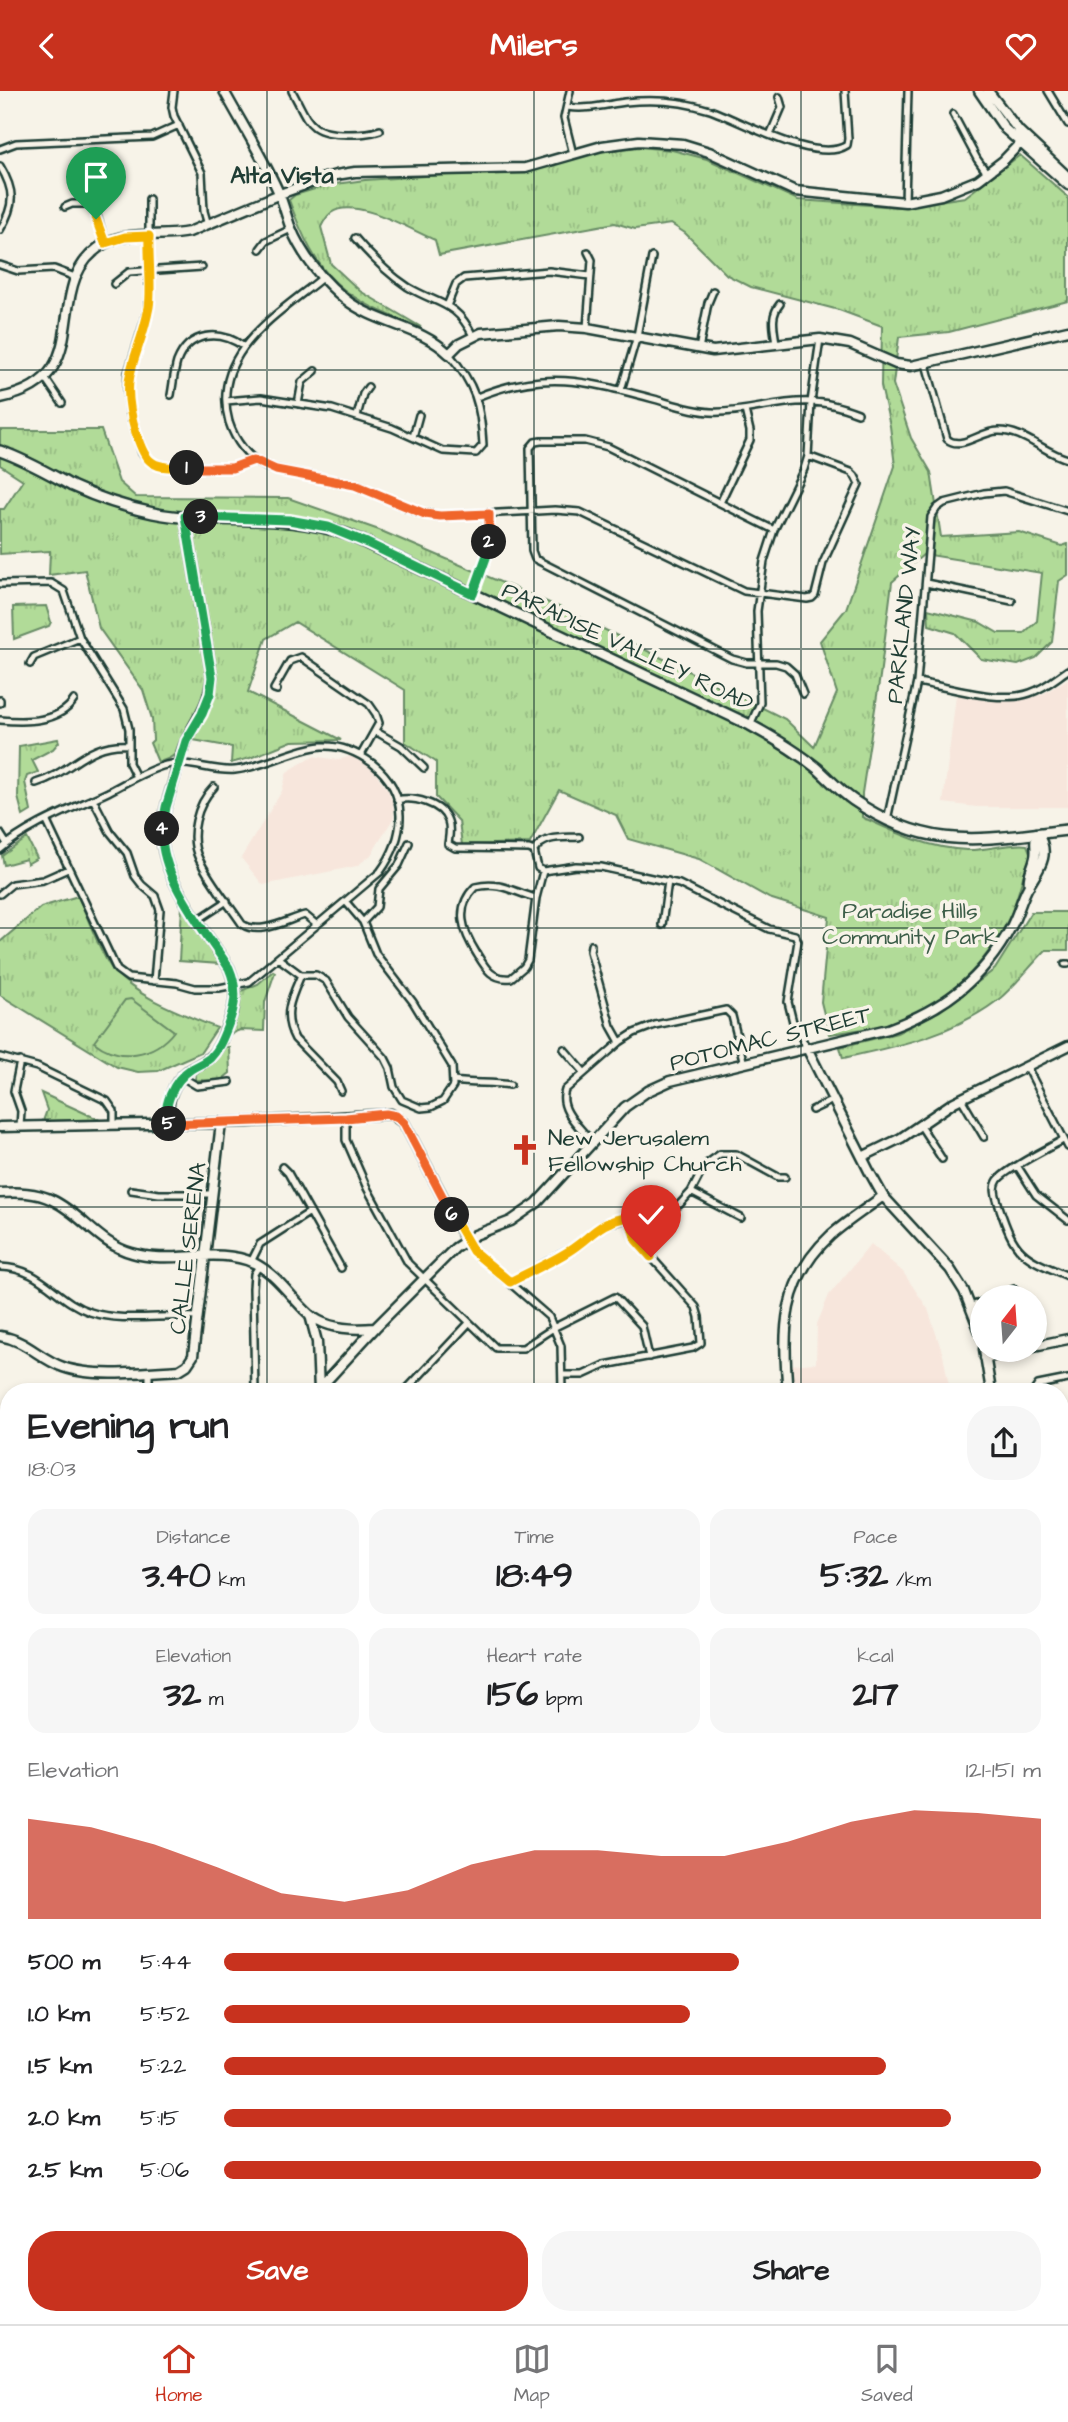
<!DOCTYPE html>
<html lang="en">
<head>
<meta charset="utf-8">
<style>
  :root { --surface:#fff; --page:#f6f6f6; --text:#202124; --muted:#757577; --line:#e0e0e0; --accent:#c8321e }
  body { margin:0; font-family:"Architects Daughter",sans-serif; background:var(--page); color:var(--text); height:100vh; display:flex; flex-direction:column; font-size:26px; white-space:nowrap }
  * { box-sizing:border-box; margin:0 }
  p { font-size:23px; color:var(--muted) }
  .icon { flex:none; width:38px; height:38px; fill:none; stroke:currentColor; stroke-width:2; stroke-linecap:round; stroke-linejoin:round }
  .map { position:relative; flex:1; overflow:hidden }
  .panel { position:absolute; left:0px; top:1292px; width:1069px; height:942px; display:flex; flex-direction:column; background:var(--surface); border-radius:28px 28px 0 0; box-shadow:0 4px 10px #0003 }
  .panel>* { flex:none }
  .needle { width:46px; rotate:17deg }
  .buttons { position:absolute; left:970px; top:1194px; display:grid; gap:14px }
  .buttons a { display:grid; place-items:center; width:77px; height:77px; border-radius:50%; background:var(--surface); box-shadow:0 4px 10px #0003; font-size:35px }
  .pin { position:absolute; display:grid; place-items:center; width:60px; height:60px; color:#fff; margin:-72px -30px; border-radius:50% 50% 50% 0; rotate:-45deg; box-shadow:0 0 7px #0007 }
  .pin .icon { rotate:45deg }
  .km { position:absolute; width:35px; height:35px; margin:-18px; border-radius:50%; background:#222; color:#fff; font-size:19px; line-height:35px; text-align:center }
  .round { display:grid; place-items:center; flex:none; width:74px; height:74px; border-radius:28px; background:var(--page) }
  .head { display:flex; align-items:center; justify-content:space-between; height:119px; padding:0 28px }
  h1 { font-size:38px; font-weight:800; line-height:52px }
  .metrics { display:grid; grid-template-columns:repeat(3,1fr); gap:10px; height:119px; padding:7px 28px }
  .metrics div { display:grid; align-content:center; border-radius:18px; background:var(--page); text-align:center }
  .metrics b { font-size:35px; font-weight:800 }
  .metrics small { font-size:19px; font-weight:400 }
  .metrics p { font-size:19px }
  .chart { height:196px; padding:14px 28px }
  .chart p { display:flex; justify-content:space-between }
  .chart svg { width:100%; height:126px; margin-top:7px; fill:var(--accent); opacity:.7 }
  .primary-button { display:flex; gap:14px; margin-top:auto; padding:14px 28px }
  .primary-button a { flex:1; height:80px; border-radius:28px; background:var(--accent); color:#fff; font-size:28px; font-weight:800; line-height:80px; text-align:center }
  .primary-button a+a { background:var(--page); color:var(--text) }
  ul { padding:0 28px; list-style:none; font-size:23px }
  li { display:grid; grid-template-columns:112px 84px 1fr; align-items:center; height:52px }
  li i { height:18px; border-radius:9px; background:var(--accent) }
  header { display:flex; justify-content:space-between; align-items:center; height:91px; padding:0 28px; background:var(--accent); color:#fff; font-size:32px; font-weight:800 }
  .tabs { display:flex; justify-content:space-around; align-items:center; height:98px; border-top:2px solid var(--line); background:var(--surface); font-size:19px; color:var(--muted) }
  .tabs a { display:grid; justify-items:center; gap:4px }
  .tabs .active { color:var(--accent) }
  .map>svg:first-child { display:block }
  .built { fill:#f7e6dc }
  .grass { fill:url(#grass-tufts); stroke:#688c66; stroke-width:2 }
  .pitch { fill:#b1db98; stroke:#688c66; stroke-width:2 }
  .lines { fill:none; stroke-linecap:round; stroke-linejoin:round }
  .street-casing { stroke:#1f3d34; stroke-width:10 }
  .secondary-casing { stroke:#1f3d34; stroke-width:13 }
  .primary-casing { stroke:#1f3d34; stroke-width:14 }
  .highway-casing { stroke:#1f3d34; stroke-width:16 }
  .street { stroke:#f7f3e8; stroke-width:5 }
  .secondary { stroke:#f7f3e8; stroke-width:8 }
  .primary { stroke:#f7f3e8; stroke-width:9 }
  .highway { stroke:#f7f3e8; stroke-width:10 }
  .split-1-casing { stroke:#fff; stroke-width:14 }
  .split-2-casing { stroke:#fff; stroke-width:14 }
  .split-3-casing { stroke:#fff; stroke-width:14 }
  .split-4-casing { stroke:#fff; stroke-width:14 }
  .split-5-casing { stroke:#fff; stroke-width:14 }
  .split-6-casing { stroke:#fff; stroke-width:14 }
  .split-7-casing { stroke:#fff; stroke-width:14 }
  .split-1 { stroke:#f5b400; stroke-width:9 }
  .split-2 { stroke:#f0652b; stroke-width:9 }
  .split-3 { stroke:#22a559; stroke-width:9 }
  .split-4 { stroke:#22a559; stroke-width:9 }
  .split-5 { stroke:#22a559; stroke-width:9 }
  .split-6 { stroke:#f0652b; stroke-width:9 }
  .split-7 { stroke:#f5b400; stroke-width:9 }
  .grid { fill:none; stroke:#1f3d34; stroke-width:2; stroke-opacity:0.55 }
  .labels { text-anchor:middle; stroke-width:7; stroke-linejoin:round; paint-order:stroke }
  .street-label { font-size:23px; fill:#1f3d34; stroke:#f7f3e8 }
  .park-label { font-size:23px; fill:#3c5d48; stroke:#f7f3e8 }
  .poi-label { font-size:23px; fill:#1f3d34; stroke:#f7f3e8; text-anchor:start }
  .neighbourhood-label { font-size:24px; font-weight:bold; fill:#1f3d34; stroke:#f7f3e8 }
</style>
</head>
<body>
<header><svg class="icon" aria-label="back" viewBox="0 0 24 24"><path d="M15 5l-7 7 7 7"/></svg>Milers<svg class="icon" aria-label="heart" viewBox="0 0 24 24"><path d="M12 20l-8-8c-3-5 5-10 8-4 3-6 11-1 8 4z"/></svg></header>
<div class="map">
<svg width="1068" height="2233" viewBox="0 0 1068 2233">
  <defs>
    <pattern id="grass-tufts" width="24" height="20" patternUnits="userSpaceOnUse" patternTransform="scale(1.75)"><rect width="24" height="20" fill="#b1db98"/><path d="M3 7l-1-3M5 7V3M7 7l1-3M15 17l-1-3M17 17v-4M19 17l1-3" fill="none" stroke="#98bd84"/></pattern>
  </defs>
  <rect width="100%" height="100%" fill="#f7f3e8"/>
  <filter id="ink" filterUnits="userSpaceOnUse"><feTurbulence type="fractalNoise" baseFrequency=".0143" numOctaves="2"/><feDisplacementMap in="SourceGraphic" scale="14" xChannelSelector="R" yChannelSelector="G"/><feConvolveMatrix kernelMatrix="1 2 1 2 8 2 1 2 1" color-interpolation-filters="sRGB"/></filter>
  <g filter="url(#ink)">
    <path class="built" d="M1068,588V716H977L943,712L956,604L990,610L1022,609L1043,603Z
      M313,665L338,669L351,665L364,672L373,679L388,699L393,712L394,726L371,764L357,775L263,794L241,767L282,700L287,681Z
      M871,1153L903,1181L928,1218L943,1264L950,1300H791L788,1274L816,1272L817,1233L829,1204Z"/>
    <path class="grass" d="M638,56L672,59L707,68L798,109L898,116L965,106L1020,64L1068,106V210L949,241L899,246L893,293L911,347L931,381L941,446L1019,441L1062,455L1068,453V484L1059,490L1052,551L1036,567L1018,574L981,568L955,542L929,534L928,518L979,531L998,542H1024L1037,530L1042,482L924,463L892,491L880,585L862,702V726C897,742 927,757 967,759C983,760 1014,751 1027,754L1031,764C1022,784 1019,805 1010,825C990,868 955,903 913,924C888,937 856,939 829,943L821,911L829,826L769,807L699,768L628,748L616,724L559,699L530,752L462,754L459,730L436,706V671L405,651V599L295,531L266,548L248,601L341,649L292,650L250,667L231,672L232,656L182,647C177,663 175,667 158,671L150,652L153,649L152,628L143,599L99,537L85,479L49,484L50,460L0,463V418H4L23,389L0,374V339H101L119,391L136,406L288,407L379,439L561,517L785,628L814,656L837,602L820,550L846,518L895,375L890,335L881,295L882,235L839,219L751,196L727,184L685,142L671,133L635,138L615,132L439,164L435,149C411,139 355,105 331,122C327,125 323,132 321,136L331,173L360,200L421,236C342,208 318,189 289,109L295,104L328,94L365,89L543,77L590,62Z
      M46,515L51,531L49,535L14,548L13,516Z
      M58,648L59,651L53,658L32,669L38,681L27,685L25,691L31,720L23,725L18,706L19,655Z
      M27,747L37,767L27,773L26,768L4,774L2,765Z
      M78,805C86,822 102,867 113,879C139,908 181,922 217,937L201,961L158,980L138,981L117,976L0,904V851L41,816Z
      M182,815L221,873L179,870Z
      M1031,821H1068V859H1046C1030,875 1015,895 998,909C952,944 898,955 843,967L840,956L897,942L940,920L995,878Z
      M273,880L275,881L265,911L264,940L240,939L230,943L239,920L241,900L258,893Z
      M225,956H229L230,982L220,990L195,989L196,982L214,970Z
      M41,1002L100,1029L43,1030L47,1019Z
      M1068,2137V2233H911L906,2224H1060L1061,2139Z
      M721,2224H873L843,2233H692Z"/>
    <path class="pitch" d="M131,908L174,940C154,966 119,971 94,951L125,909Z"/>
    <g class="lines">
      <defs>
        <path id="street" d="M174,0L172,16L174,25L202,82L204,120L208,134
          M292,0C309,31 308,43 348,43C359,43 369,43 380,39
          M570,0L564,27L573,63
          M1048,0L1068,33
          M567,16C587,19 604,14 625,11C653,8 683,10 710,19C742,30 817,74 847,54L848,48L845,0
          M953,23L977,68L987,82
          M770,44L782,16L779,6
          M0,58L16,52L152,46L179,34
          M0,75C15,100 15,114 0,139
          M149,108V216L128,282L127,298L130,323L142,362L154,373L167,376L232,377L254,369
          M905,111L908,0
          M65,116L72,113H91C97,119 102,142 105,152
          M355,147C371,166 387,182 408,196C438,214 456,210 473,245
          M260,158L266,150L291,138
          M0,174L18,180L54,178L75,186
          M322,187C277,224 210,262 229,331C235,350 248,367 266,376L355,394L418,421L441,425L555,419L580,421L744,500L807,508L812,507L815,504L823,472L859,393L855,385L851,381L808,365
          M114,193L129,181L202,176
          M447,215L456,193L464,187L549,180L590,185
          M587,237L592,169L588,161
          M776,252C774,237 770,225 780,213
          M699,258L708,212L713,200
          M926,273L947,348C961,360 981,340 998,340C1023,339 1044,362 1068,368
          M45,287L62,312
          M621,299L637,245L652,166
          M171,304C173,293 174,281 177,271C189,240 220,239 243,255
          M477,306C544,278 587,290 654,308C672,313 691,320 711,321C744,323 777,309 811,311C827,311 842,316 858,322
          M226,310L261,307L332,318L392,337L443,360L476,362L483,354C481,314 475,293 449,263
          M298,313L302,291L315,280
          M357,325L363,303L368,296
          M413,346L419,324
          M720,412L750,349V340L745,319
          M774,439L608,356L585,350H541L535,351L530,357L532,460L535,468L732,568L747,572H776L786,575L795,583L803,603
          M926,492L1012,510
          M0,493L51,492L64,500L80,547L124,618L129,638V672L136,686
          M473,503L487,464L489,423
          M30,573L34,566L80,547
          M917,591C949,596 1000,613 1030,602C1045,597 1056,587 1068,579
          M277,599L274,598L290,570L301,566L369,613L376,623L379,632L361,664
          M0,609V612
          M0,629C25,631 59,632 74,609
          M750,634L760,612L757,520L764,470L774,439L804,378L808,365L811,311L820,248
          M375,640L401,655L424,677
          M36,692C73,681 86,651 129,654
          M214,696C197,713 188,745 199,768C210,791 228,812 242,833C260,845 286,829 305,824L317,834
          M93,708L110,741L127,762L135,785L142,794L155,805L160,819L154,890
          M397,709C413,705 442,712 448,730C451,737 449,745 448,753L455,757L529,758L534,760L538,777L543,780L576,775L601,776L679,793L769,838L795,844L798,850L788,911L793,931L807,957
          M887,729L917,591L931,426L937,417L944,412L984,402L1004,400L1068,420
          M0,742L7,753
          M0,759C28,734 74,717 108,701C126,692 146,679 166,674C189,669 212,681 235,679C265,676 292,658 322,655C341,654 357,661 372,672C410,702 406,745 380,781L249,891L219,897H195L177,892L128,887L117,879L47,731
          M534,760C544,744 562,747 579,746
          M0,803L12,793L43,789L68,778
          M536,807C513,801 501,790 475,796C454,817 463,841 477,863C486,878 492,889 511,887L524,876L528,869L536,807L543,780
          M198,829L227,810
          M363,831L377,816L379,798L399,774L409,752
          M662,834L668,790
          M591,854L590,860L611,935L620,951
          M278,867L301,884H316L326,890L348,926L385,967L390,977L394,996L402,1009L421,1017L431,1016L443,1010L453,995L452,975L413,911L376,863L363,831L346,811
          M1065,873H1068
          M301,884C291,907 282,924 295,948L337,991L341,1000
          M564,958L584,981
          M0,966L37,976L107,1010L114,1020V1034
          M20,970L14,1000L21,1020L20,1036
          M1027,976L1068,1056
          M182,986L197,995L230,991
          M454,990C473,993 492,991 510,994
          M962,1009L984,1046
          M812,1019L833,1009
          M346,1027V1049L367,1097L408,1172L496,1257H523L555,1236L615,1206L642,1235L649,1266
          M920,1034L942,1068
          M1063,1049C1049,1057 1006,1078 998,1089C992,1098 997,1107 999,1115C1015,1164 1022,1166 1068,1185
          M592,1051C580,1036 558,1019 565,999L620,951L634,942L655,934L726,919L732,925L744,973
          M282,1076L288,1082L341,1177
          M1018,1076L1036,1104L1068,1129
          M131,1099L159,1103H213
          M691,1101L741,1127
          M466,1150L473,1160L549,1226L561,1255L562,1300
          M251,1171L260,1153L310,1121
          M0,1176C42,1177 56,1210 90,1221C124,1232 163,1223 198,1226
          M510,1191L573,1157L604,1133L665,1120L679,1114L691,1101L705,1074L720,1063H736L778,1086H785
          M995,1206L1014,1198
          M971,1215L982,1211
          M149,1280V1300
          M562,1284H583L605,1274L693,1257L701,1252L699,1226L696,1216L636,1149L630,1127
          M255,1300L253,1197L254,1183L259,1175
          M405,1300L469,1232
          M1034,1300L1038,1294L1068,1288
          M0,1381H9
          M0,1452H9
          M1065,1469L1068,1479
          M1060,1508L1068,1506
          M0,1519H9
          M1062,1566L1068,1564
          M0,1588H9
          M1060,1745L1068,1753
          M0,1761L9,1765
          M1060,1856L1068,1841
          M0,2055V2057H9
          M173,2224L174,2233
          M221,2224L222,2233
          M318,2224L319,2233
          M115,2233L117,2224
          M268,2233V2224"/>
        <path id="secondary" d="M224,0C242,33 262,65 278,100C283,111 286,124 290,135C302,165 321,188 345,208C376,233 421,235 449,263L459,253L481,242L559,235L587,237L713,260L820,248L850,253L896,273L911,275L1068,239
          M979,0L1005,38L1068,94
          M988,0L1019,40L1068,86
          M0,307C103,287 36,194 104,153C128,139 162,147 189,141L280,103L321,88L336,84L355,81L525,77L602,55L639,50L683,53L709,61L795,100L905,111L941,104L978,89L1003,70L1025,47
          M1029,795C1027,783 1033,777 1035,766C1037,757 1033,751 1037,742
          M807,957L869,1080L883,1105L950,1178L964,1200L982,1246
          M167,1033C168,1011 170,993 189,979C197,974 206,971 212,964C219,957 222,949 225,940C235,918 239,901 229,877C206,841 161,787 162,744C162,726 168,709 173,692C177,678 180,663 186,650C198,624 208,617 212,586L185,425
          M0,1036L247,1031L391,1023L404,1032L466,1150
          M862,1066L901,1047L954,1011L1068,955
          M0,1102C18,1101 36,1101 52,1109C82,1123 99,1153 132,1162C171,1174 217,1155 254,1172C278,1184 290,1206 309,1223C326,1238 354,1239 375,1237
          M310,1224L317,1251L319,1300
          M0,1245C26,1249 40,1268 63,1276C93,1287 147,1281 179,1279L187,1274L193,1265L221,1032
          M1034,1255L1068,1248
          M984,1258L991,1300
          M985,1267L1021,1258
          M319,1298L375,1237L455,1157L475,1144L511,1130L537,1112L625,1016L648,1000L670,990L888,938C943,918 983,889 1011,836C1018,823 1021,809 1028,796C1039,778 1052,763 1037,742
          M788,1300C782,1240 782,1189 831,1144C847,1130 866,1118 883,1105
          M0,1655H9
          M1060,1698L1068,1706
          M1060,1931L1068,1917
          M0,1969L9,1965
          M0,2181L9,2179
          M87,2224L110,2233
          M385,2233L417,2224"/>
        <path id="primary" d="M0,360C26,369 48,382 72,395C98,407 125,416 153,422C219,435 284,420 349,444L750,634C774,647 796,660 817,677C829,688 840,700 853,709C930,762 982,748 1068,739"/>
        <path id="highway" d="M1060,2094L1068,2092
          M1060,2103L1068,2101
          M1060,2127L1068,2125
          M575,2233L609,2224
          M677,2233L708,2224"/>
      </defs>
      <use href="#street" class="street-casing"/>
      <use href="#secondary" class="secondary-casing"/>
      <use href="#primary" class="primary-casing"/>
      <use href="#highway" class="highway-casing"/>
      <use href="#street" class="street"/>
      <use href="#secondary" class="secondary"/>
      <use href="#primary" class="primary"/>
      <use href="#highway" class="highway"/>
    </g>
  </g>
  <g class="lines" filter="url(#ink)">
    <defs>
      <path id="split-1" d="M96,128L105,152L125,146L149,145C148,164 152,199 149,216C139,271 117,280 136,342C147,376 153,376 187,377"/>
      <path id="split-2" d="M187,377H232L254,369L276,379L355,394L425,423L440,425L489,423V451"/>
      <path id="split-3" d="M201,426L289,429L328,436L367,452L473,503L487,464L489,451"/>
      <path id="split-4" d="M162,738L166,716L186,650L202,623L210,603L212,586L185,425L201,426"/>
      <path id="split-5" d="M162,738C159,786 204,838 229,877C239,900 235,917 226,939C222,949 218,959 210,967C204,972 197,974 191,978C174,989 161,1016 169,1033"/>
      <path id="split-6" d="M169,1033L346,1027L386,1023L396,1025L404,1032L452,1124"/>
      <path id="split-7" d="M452,1124L473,1160L510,1191C529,1181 550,1172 569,1160C593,1145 597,1131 629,1126L636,1149L651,1166"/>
    </defs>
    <use href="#split-1" class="split-1-casing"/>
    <use href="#split-2" class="split-2-casing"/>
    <use href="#split-3" class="split-3-casing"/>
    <use href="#split-4" class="split-4-casing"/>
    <use href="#split-5" class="split-5-casing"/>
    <use href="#split-6" class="split-6-casing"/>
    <use href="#split-7" class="split-7-casing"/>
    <use href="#split-1" class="split-1"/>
    <use href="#split-2" class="split-2"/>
    <use href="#split-3" class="split-3"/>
    <use href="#split-4" class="split-4"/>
    <use href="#split-5" class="split-5"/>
    <use href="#split-6" class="split-6"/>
    <use href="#split-7" class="split-7"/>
  </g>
  <path class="grid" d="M267,0V1300M534,0V1300M801,0V1300M0,279H1068M0,558H1068M0,837H1068M0,1116H1068M0,1396H9M1060,1396H1068M0,1675H9M1060,1675H1068M0,1954H9M1060,1954H1068M267,2224V2233M534,2224V2233M801,2224V2233"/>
  <defs>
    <symbol id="church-bare" viewBox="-9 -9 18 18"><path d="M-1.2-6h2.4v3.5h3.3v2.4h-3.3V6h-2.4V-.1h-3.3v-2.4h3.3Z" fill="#c8321e" stroke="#f7f3e8" stroke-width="2.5" paint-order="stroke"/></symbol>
  </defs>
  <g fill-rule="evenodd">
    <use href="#church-bare" x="503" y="1037" width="44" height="44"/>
  </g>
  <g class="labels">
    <g class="street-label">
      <text transform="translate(903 524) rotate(-84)" y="8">PARKLAND WAY</text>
      <text transform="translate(628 555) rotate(25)" y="8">PARADISE VALLEY ROAD</text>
      <text transform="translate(770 947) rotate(-14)" y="8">POTOMAC STREET</text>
      <text transform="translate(187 1157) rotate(-83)" y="8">CALLE SERENA</text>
    </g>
    <g class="park-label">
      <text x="910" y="827">Paradise Hills<tspan x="910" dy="26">Community Park</tspan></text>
    </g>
    <g class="poi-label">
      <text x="548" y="1054">New Jerusalem<tspan x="548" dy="26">Fellowship Church</tspan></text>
    </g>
    <g class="neighbourhood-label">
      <text x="282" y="92">Alta Vista</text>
    </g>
  </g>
</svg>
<div class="buttons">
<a><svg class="needle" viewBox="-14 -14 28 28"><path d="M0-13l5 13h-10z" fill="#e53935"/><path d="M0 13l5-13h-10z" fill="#757577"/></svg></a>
</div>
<div class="pin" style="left:96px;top:128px;background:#1e9e55"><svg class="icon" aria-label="arrive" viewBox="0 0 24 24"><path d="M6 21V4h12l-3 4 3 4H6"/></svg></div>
<div class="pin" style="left:651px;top:1166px;background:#d93025"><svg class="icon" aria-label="check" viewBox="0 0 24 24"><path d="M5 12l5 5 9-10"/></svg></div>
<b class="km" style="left:187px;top:377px">1</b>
<b class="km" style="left:489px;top:451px">2</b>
<b class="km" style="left:201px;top:426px">3</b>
<b class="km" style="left:162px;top:738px">4</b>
<b class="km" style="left:169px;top:1033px">5</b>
<b class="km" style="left:452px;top:1124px">6</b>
<section class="panel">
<div class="head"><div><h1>Evening run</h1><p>18:03</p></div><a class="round"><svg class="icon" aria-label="share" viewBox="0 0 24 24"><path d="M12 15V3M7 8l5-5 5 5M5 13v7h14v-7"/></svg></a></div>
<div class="metrics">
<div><p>Distance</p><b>3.40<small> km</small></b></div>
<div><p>Time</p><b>18:49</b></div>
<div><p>Pace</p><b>5:32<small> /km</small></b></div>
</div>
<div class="metrics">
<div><p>Elevation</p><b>32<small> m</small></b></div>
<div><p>Heart rate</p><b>156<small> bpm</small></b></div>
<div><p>kcal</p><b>217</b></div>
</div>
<div class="chart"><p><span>Elevation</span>121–151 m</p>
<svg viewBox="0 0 160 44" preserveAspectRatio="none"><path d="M0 44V9L10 12L20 18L30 26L40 35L50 38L60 34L70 25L80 20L90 20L100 22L110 22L120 17L130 10L140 6L150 7L160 9V44z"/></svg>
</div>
<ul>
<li><b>500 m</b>5:44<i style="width:63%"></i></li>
<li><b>1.0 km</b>5:52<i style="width:57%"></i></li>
<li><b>1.5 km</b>5:22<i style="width:81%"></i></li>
<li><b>2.0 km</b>5:15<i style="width:89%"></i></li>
<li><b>2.5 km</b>5:06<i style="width:100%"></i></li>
</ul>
<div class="primary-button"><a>Save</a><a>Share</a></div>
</section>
</div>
<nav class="tabs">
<a class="active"><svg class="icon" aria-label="home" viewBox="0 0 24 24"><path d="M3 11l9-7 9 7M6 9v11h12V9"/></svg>Home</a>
<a><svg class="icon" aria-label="map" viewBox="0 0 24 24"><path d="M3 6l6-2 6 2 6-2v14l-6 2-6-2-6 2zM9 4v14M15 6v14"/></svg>Map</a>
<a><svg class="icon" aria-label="saved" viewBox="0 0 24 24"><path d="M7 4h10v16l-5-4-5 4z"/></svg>Saved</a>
</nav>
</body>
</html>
